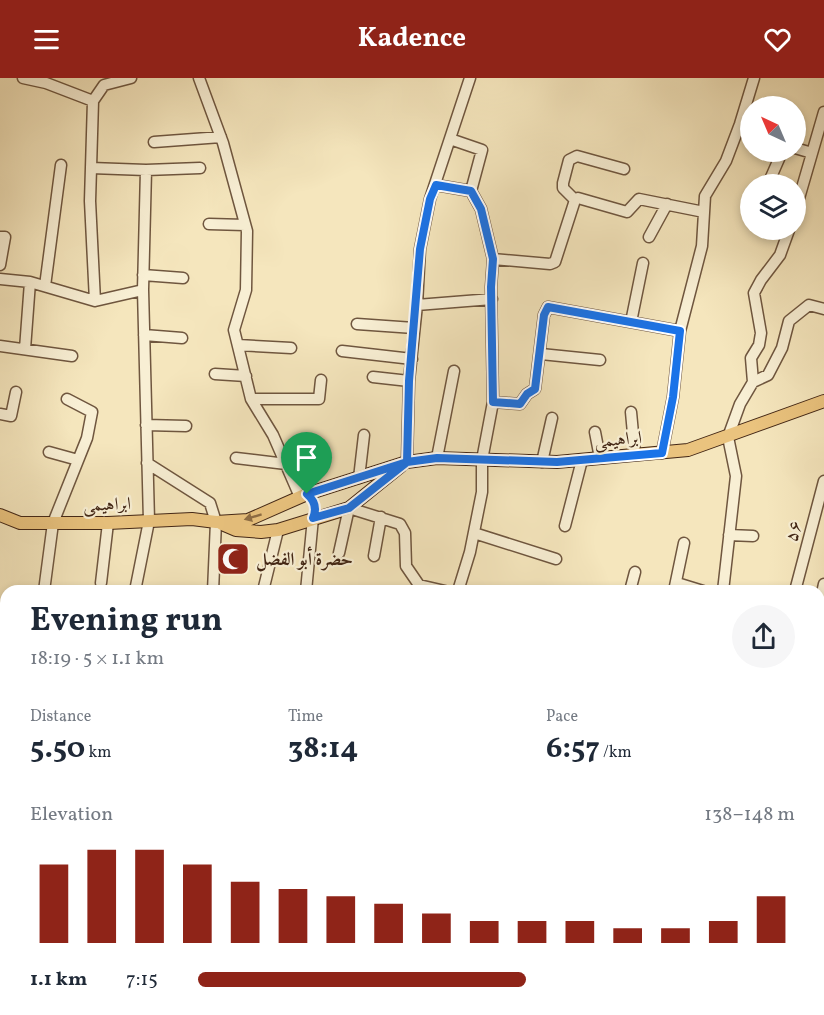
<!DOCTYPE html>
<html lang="en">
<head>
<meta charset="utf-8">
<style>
  :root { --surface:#fff; --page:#f6f6f7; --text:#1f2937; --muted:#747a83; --accent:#8f2418 }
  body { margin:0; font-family:Vollkorn,Amiri,serif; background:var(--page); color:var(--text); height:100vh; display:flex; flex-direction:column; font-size:22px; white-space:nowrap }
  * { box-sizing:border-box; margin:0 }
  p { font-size:20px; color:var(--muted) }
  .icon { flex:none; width:33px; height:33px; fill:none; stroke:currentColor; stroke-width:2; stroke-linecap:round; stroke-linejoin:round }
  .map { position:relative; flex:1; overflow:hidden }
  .drawer { position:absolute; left:0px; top:507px; width:825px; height:430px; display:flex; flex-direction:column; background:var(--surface); border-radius:18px 18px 0 0; box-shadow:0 3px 9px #0003 }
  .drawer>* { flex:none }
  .needle { width:39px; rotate:316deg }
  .controls { position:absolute; left:740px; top:18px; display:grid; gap:12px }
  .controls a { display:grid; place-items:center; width:66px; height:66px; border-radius:50%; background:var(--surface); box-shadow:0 3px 9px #0003; font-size:30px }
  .pin { position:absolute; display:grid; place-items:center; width:51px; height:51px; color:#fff; margin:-62px -26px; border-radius:50% 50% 50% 0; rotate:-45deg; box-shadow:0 0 6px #0007 }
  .pin .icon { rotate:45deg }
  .round { display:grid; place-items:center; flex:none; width:63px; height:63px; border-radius:32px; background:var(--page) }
  .headline { display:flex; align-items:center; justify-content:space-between; height:102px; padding:0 30px }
  h1 { font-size:33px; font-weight:700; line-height:45px }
  .metrics { display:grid; grid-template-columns:repeat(3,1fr); gap:9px; height:102px; padding:6px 30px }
  .metrics div { display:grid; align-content:center }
  .metrics b { font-size:30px; font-weight:700 }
  .metrics small { font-size:16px; font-weight:400 }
  .metrics p { font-size:16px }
  .chart { height:168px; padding:12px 30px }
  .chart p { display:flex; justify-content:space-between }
  .chart svg { width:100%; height:108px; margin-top:6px; stroke:var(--accent); stroke-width:6 }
  ul { padding:0 30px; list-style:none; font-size:20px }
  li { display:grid; grid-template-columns:96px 72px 1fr; align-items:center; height:45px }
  li i { height:15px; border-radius:8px; background:var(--accent) }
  header { display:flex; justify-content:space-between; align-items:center; height:78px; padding:0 30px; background:var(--accent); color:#fff; font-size:27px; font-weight:700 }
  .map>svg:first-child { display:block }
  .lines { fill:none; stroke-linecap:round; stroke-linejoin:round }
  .minor-casing { stroke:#6f563f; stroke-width:13 }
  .major-casing { stroke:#422615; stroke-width:14 }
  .minor { stroke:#f8efd4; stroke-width:10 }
  .major { stroke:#eac37e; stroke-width:12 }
  .oneway { fill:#8e6d44 }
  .route-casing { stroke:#fff; stroke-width:12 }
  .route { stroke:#1a73e8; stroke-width:8 }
  .labels { text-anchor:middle; stroke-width:4.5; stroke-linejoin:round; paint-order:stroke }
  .street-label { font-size:18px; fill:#422615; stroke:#f8efd4 }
  .poi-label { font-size:18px; font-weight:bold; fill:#422615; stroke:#f8efd4; text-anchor:start }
</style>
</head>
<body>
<header><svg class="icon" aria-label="menu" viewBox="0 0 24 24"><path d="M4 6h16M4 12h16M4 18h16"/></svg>Kadence<svg class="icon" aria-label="heart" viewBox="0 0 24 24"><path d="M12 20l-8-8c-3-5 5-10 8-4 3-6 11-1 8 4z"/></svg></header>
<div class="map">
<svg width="824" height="937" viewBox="0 0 824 937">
  <rect width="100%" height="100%" fill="#f5e6bd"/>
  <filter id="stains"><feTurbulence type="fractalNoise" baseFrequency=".00333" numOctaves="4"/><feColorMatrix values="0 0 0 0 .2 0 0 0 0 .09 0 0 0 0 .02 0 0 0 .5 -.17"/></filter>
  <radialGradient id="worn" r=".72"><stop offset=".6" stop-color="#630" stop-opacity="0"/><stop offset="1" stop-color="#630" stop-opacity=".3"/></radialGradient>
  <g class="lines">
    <defs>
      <path id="minor" d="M23,0L46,5L93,23
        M199,0L223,65L247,153L246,212L234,252L251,321L273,357L300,419
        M450,61L482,72L471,113
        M154,64L221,59
        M795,70L812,75
        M91,90L146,92L200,90
        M768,106L782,74
        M436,107L471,113L481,131L493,181L491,209L493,324L482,382V414L470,474L458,513
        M575,122L563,110V105L569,82L577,78L624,91
        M795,134L824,34
        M209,146L245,147
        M0,159H5L0,187
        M649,159L667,126
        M493,181L550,186L555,184L575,122L578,120L627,134L639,121L704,134
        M143,197L183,200
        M0,201L30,204L95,223L143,212
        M45,208L61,87
        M95,223L90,123L93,23L104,7L131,0
        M417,227L492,221
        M631,244L643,185
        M357,246L414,250
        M144,257L182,260
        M238,267L291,270
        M0,268L72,278
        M25,271L30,204
        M342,273L412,281
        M541,276L600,282
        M215,296L246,298
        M373,299L409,303
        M753,304L768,297L782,270L789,243L809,227L824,231
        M251,321H319L321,302
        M493,324L520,326L527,316L535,311L544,237L548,229L680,253
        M631,334L635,377
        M0,336L11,338L16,314
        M146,347L186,348
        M595,354L600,380
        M49,374L78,382
        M662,375L673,319L680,253L702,168L705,118L726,83L740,46L754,0
        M236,380L286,386
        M437,380L454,293
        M407,384L409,303L417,227L420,171L430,121L470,0
        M542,384L552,340
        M147,385L210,425L216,444L213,513
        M359,400L364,357
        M565,448L582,382
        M474,455L556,481
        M729,457L753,458
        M339,475L349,430L400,446L405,455L406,488L419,507L445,513
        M374,478L381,439
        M101,505L108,445
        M677,505L703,513
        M824,506L822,515L824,516
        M44,513L53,445L87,360L92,334L67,321
        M135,513L149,443L143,212L146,92
        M263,513L278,452
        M306,513L313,440
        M630,513L635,494
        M674,513L684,465
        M723,513L736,398L728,359L740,326L753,304L751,280L759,267L761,255L754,215L761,202L780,177L789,152
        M795,513L824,403
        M0,546L6,547
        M819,621L824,624
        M0,658L6,659
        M819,668L824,658
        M0,701L6,702
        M824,847V853
        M0,861L6,863
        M819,926L824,928
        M53,932L62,937
        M210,932L223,937
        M431,932L447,937
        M479,932V937
        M790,932L804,937
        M126,937L127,932
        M176,937L179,932
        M262,937L263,932
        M317,937L318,932
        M362,937L363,932
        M414,937L415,932
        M612,937L613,932
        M769,937L772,932"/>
      <path id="major" d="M0,437L20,445H108L192,441L216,444L248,442L307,416L407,384L437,380L557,384L688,372L824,323
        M222,446L236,452L261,454L278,452L349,430L401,388
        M819,534L824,530
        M819,563L824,558
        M540,937L542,932
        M558,937L561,932"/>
    </defs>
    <use href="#minor" class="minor-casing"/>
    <use href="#major" class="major-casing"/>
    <use href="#minor" class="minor"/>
    <use href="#major" class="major"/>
  </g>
  <defs><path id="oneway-solid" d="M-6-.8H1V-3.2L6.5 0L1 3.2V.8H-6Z" transform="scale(1.5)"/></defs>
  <use class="oneway" href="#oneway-solid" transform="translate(253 439) rotate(163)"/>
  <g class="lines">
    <defs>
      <path id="route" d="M307,416L407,384L437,380L557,384L662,375L673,319L680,253L548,229L544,237L535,311L527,316L520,326L493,324L491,209L493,181L481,131L471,113L436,107L430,121L420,171L409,303L407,384L349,430L313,440C317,431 315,423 307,416"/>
    </defs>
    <use href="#route" class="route-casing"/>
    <use href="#route" class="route"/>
  </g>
  <defs>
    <symbol id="mosque-square" viewBox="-11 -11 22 22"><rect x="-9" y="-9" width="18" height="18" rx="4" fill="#8f2418" stroke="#f8efd4"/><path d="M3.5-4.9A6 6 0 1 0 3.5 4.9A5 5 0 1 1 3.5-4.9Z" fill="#fff"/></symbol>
  </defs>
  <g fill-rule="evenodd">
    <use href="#mosque-square" x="214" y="462" width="38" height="38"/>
  </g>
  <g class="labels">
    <g class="street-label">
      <text transform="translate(618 361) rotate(-5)" y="6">ابراهیمی</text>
      <text transform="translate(107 426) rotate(-2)" y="6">ابراهیمی</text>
      <text transform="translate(793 453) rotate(-75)" y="6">۵۶</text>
    </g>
    <g class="poi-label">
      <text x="256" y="487">حضرة أبو الفضل</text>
    </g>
  </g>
  <rect width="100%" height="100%" filter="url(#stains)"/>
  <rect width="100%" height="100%" fill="url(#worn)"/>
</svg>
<div class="controls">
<a><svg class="needle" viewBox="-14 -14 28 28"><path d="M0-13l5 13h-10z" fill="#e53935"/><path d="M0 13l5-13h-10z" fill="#747a83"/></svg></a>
<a><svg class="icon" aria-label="layers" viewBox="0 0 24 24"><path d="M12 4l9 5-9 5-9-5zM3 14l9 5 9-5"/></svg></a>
</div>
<div class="pin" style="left:307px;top:416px;background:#1e9e55"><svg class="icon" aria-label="arrive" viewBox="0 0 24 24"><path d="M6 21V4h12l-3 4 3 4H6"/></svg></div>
<section class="drawer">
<div class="headline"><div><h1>Evening run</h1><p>18:19 · 5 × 1.1 km</p></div><a class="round"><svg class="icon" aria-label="share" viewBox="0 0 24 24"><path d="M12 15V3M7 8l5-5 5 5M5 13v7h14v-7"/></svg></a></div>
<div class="metrics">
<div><p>Distance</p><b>5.50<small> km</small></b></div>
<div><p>Time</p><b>38:14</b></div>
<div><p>Pace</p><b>6:57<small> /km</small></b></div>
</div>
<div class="chart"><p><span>Elevation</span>138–148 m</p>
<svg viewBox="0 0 160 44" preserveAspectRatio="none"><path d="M5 44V12M15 44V6M25 44V6M35 44V12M45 44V19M55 44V22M65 44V25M75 44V28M85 44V32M95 44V35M105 44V35M115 44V35M125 44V38M135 44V38M145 44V35M155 44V25"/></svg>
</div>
<ul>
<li><b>1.1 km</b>7:15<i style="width:55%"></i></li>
</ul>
</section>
</div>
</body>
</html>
